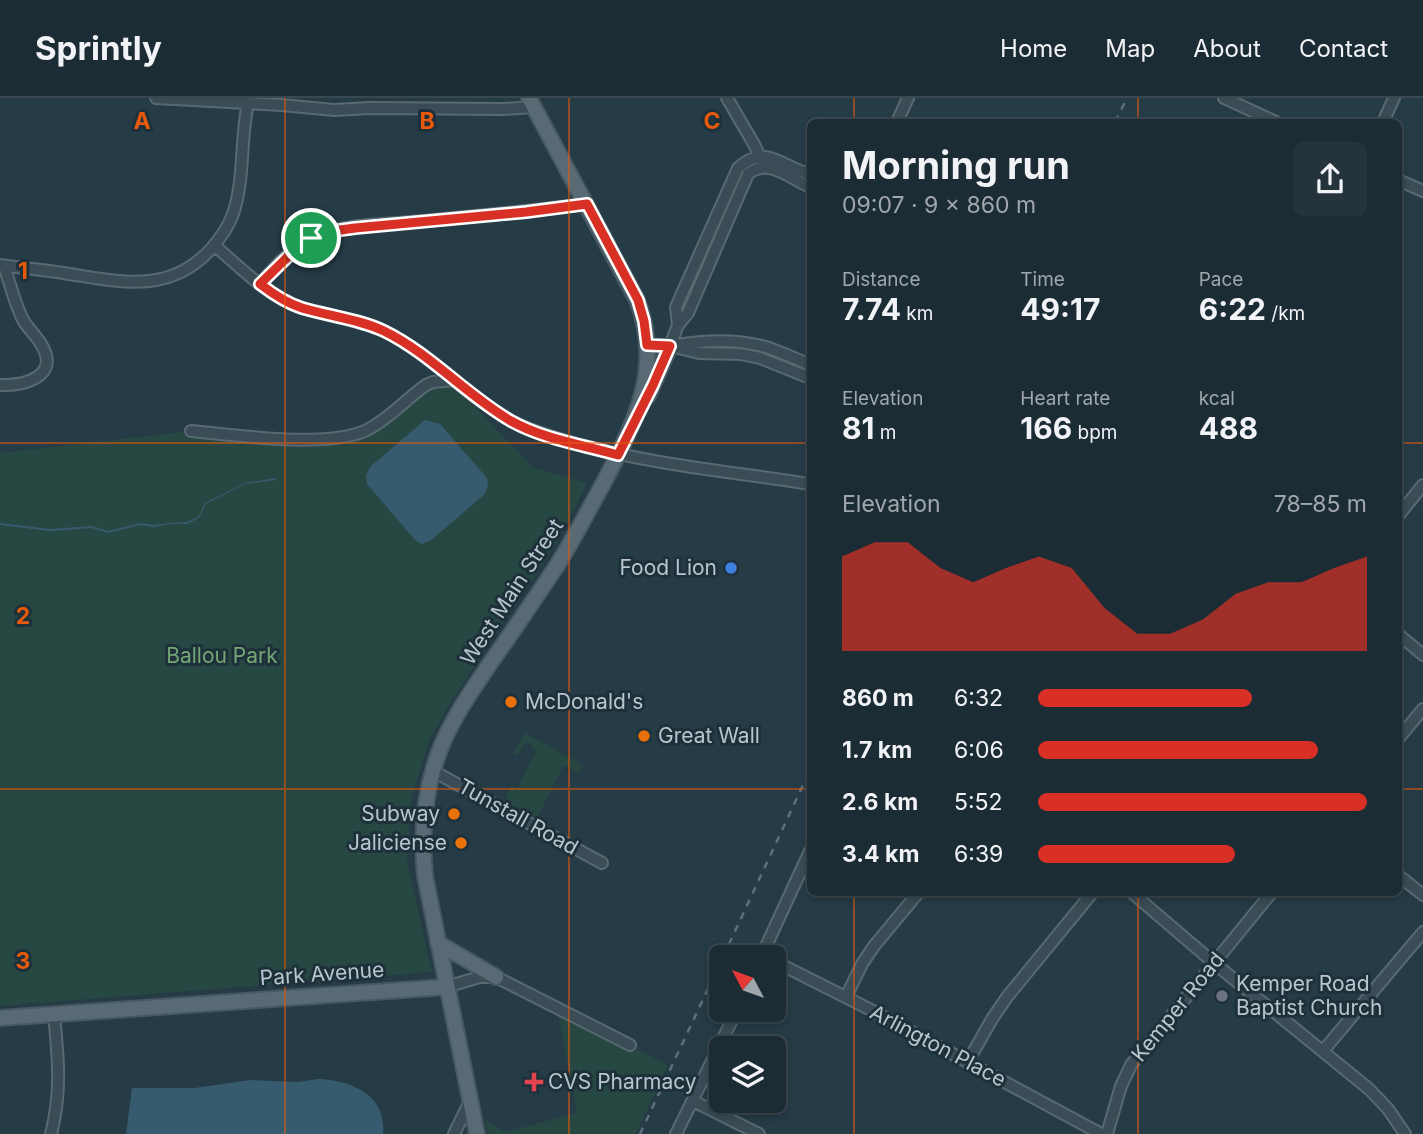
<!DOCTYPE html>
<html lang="en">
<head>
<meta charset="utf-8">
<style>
  :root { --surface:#1c2c34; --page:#25343c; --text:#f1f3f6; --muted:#a0a7ac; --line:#3a484f; --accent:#d93025 }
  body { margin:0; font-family:Inter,sans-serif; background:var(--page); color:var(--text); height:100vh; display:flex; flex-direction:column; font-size:26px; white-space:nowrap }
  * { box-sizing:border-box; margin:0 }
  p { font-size:23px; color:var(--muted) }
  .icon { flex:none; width:38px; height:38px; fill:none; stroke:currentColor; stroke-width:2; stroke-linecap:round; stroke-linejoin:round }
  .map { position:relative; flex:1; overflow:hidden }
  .sheet { position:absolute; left:807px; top:21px; width:595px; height:777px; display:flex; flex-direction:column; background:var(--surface); border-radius:10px; box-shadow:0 4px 10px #0003,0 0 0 2px var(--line) }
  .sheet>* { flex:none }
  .needle { width:46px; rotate:311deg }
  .tools { position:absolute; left:709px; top:847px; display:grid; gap:14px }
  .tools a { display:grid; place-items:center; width:77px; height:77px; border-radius:10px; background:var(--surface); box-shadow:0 4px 10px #0003,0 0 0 2px var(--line); font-size:35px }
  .pin { position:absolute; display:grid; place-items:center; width:60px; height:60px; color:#fff; margin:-30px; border:4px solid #fff; border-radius:50%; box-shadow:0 2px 7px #0007 }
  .round { display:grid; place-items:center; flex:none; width:74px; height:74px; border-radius:10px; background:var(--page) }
  .summary { display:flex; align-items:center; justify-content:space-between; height:119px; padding:0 35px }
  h1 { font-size:38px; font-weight:700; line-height:52px }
  .figures { display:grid; grid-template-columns:repeat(3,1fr); gap:10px; height:119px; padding:7px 35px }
  .figures div { display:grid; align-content:center }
  .figures b { font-size:30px; font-weight:700 }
  .figures small { font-size:19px; font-weight:400 }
  .figures p { font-size:19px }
  .chart { height:196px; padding:14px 35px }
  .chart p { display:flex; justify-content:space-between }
  .chart svg { width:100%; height:126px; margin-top:7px; fill:var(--accent); opacity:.7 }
  ul { padding:0 35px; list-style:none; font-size:23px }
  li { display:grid; grid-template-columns:112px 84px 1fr; align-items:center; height:52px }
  li i { height:18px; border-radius:9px; background:var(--accent) }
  header { display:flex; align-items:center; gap:42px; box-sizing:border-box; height:98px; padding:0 35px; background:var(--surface); border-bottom:2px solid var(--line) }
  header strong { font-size:33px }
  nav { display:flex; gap:38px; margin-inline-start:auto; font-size:24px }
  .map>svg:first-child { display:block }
  .green { fill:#274743 }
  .water { fill:#375b6e }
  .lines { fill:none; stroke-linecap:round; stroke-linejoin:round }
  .minor-casing { stroke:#586972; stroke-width:14 }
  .major-casing { stroke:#465861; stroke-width:18 }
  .minor { stroke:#3a4c55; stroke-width:10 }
  .major { stroke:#586b75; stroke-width:14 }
  .rail { stroke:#5c717d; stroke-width:2.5; stroke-dasharray:7 7; stroke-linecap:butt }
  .route-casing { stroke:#fff; stroke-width:14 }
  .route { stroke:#d93025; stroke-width:9 }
  .grid { fill:none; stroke:#e8590c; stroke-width:2; stroke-opacity:0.55 }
  .shop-dot { fill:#3f7fe0; stroke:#1e313b; stroke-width:2.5 }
  .food-dot { fill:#e8710a; stroke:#1e313b; stroke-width:2.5 }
  .worship-dot { fill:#6b7280; stroke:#1e313b; stroke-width:2.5 }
  .health-dot { fill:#e0444e; stroke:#1e313b; stroke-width:2.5 }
  .labels { text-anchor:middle; stroke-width:6; stroke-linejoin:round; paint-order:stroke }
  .poi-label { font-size:21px; fill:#b8c6ce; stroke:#1e313b; text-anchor:start }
  .street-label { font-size:21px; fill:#b8c6ce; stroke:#1e313b }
  .park-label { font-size:21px; fill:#74a674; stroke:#1e313b }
  .grid-label { font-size:23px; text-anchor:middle; font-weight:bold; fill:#e8590c; stroke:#1e313b; stroke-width:6; stroke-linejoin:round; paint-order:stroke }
</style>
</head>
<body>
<header>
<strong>Sprintly</strong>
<nav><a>Home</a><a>Map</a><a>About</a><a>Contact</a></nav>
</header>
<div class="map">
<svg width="1423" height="1036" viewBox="0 0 1423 1036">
  <rect width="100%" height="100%" fill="#253b46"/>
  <path class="green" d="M455,282L543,336L476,309L532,369L587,385L557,445L452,602L429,642L411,703L407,763L432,874L0,908V355L191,333L284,341L369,331L418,294Z
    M525,635L583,667L579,675L564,667L537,720L504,703L511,688L517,690L537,653L531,650L532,647L525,644L518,657L513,655Z
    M557,910L668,967L636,1036H488L485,1021L505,1034L577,1015Z"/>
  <path class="water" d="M425,322L440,326L487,380L488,388L485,396L430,443L422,446L415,442L367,386L366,377L371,368Z
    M276,380V382L245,386L206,406L199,420L187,426H171L154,429L140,427L108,435L92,430L50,433L0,427V425L50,431L92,428L108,433L141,425L154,427L170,425L187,424L198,419L205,405L245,385Z
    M318,981C351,982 387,997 383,1036H126L132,990H195L251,982L298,984Z"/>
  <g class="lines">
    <defs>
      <path id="minor" d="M156,0L282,7L334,12L370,10L503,11L534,9
        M727,0L755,48L762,65
        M1224,0L1276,24
        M897,24L908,0
        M1383,24L1394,0
        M1398,82L1423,93
        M214,147C240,169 266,197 299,209C327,219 359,221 386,234C433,258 468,301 516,325C536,335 559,341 581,347C656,367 734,374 810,386
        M0,167C23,170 46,172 69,176C121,184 169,196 210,152C219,142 228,130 233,116C245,80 240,41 248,5
        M260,186C275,169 291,150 312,140C341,126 379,127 411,124C470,119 528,113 587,106
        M678,227L676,209L738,70C766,44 782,70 810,76
        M647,247L670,248L678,227L688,215L748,76C769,59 790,81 810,89
        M676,247C706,242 740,241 769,250C783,255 797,261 810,267
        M670,248L699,255L740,256L760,260L810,280
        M0,287C25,288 61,278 41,246C35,236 27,230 22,220C14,203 10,185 4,168
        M191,333C235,337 327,351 367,332C389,321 406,301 426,287L433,284L455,282
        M1398,418L1423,387
        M1398,536L1423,557
        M1398,641L1423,611
        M433,673L602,765
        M1398,777L1423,797
        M1131,794L1214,865L1369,991L1388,1011L1405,1036
        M761,859L810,753
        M774,863L875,914L1101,1036
        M446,889L480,879H496L630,947
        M846,899L862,866L874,848L919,794
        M1323,953L1423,834
        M967,965L992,921L1007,899L1093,794
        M693,1003L759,1036
        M51,1036C62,993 58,959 54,916
        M454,1036L470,1003
        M676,1036L737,912
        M1107,1036L1121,988L1131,967L1272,794"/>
      <path id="major" d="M648,298L670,248
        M438,845L496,879
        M0,920L446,889
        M477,1036L425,778C421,737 424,696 438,657C450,623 471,594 491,564C514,532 536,499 558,466C574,440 588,413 603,386C634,326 664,271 637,202L529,0"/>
    </defs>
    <use href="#minor" class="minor-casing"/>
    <use href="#major" class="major-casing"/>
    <use href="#minor" class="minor"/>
    <use href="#major" class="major"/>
    <path class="rail" d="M1115,24L1127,0
      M723,859L810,672
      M640,1036L721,863"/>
  </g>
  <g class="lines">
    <defs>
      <path id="route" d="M587,106L638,202L644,223L647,247L670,248L653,287L618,357C583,347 543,341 511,323C466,297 431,256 384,233C359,221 329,218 302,210C286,205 273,196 260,186L300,147L326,134L355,130L526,114Z"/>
    </defs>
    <use href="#route" class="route-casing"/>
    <use href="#route" class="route"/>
  </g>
  <path class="grid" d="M285,0V1036M569,0V1036M854,0V24M1138,0V24M0,345H810M1398,345H1423M0,691H810M1398,691H1423M854,794V1036M1138,794V1036"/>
  <circle class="shop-dot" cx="731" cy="470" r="7"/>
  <g class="food-dot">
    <circle cx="511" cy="604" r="7"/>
    <circle cx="644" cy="638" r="7"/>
    <circle cx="454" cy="716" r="7"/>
    <circle cx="461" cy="745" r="7"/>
  </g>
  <circle class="worship-dot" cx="1222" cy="898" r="7"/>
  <path class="health-dot" d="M530.5 973.5h7v7h7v7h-7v7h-7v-7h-7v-7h7z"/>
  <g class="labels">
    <g class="poi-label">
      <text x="717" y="477" text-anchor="end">Food Lion</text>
      <text x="525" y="611">McDonald's</text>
      <text x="658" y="645">Great Wall</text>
      <text x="440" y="723" text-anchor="end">Subway</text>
      <text x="447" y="752" text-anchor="end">Jaliciense</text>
      <text x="1236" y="893">Kemper Road<tspan x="1236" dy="24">Baptist Church</tspan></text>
      <text x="548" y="991">CVS Pharmacy</text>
    </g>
    <g class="street-label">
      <text transform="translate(512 494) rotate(-57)" y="7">West Main Street</text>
      <text transform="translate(518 719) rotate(29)" y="7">Tunstall Road</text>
      <text transform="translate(322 876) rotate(-4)" y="7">Park Avenue</text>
      <text transform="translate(1178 909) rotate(-51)" y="7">Kemper Road</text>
      <text transform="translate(938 948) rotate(28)" y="7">Arlington Place</text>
    </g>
    <g class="park-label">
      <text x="222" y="565">Ballou Park</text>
    </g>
  </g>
  <g class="grid-label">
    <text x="142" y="31">A</text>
    <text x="427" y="31">B</text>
    <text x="712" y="31">C</text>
    <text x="23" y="181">1</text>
    <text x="23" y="526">2</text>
    <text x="23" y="871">3</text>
  </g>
</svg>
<div class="tools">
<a><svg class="needle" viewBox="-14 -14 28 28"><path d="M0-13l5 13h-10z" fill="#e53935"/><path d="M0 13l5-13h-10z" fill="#a0a7ac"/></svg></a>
<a><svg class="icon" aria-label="layers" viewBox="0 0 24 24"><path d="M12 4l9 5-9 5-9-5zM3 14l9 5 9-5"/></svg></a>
</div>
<div class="pin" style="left:311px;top:140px;background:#1e9e55"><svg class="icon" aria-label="arrive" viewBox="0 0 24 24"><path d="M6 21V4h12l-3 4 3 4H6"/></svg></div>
<section class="sheet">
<div class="summary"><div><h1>Morning run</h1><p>09:07 · 9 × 860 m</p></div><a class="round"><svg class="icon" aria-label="share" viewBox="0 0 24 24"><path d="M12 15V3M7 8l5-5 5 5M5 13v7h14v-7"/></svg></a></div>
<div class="figures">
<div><p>Distance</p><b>7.74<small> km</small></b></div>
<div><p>Time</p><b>49:17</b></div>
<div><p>Pace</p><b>6:22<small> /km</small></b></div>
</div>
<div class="figures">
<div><p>Elevation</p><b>81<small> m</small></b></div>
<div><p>Heart rate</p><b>166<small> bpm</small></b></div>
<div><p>kcal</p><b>488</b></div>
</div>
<div class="chart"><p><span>Elevation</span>78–85 m</p>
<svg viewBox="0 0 160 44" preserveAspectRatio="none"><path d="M0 44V11L10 6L20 6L30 15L40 20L50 15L60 11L70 15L80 29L90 38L100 38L110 33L120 24L130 20L140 20L150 15L160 11V44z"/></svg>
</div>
<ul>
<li><b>860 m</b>6:32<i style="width:65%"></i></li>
<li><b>1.7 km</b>6:06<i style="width:85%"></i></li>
<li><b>2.6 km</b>5:52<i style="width:100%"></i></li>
<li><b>3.4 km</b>6:39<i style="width:60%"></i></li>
</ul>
</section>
</div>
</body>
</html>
